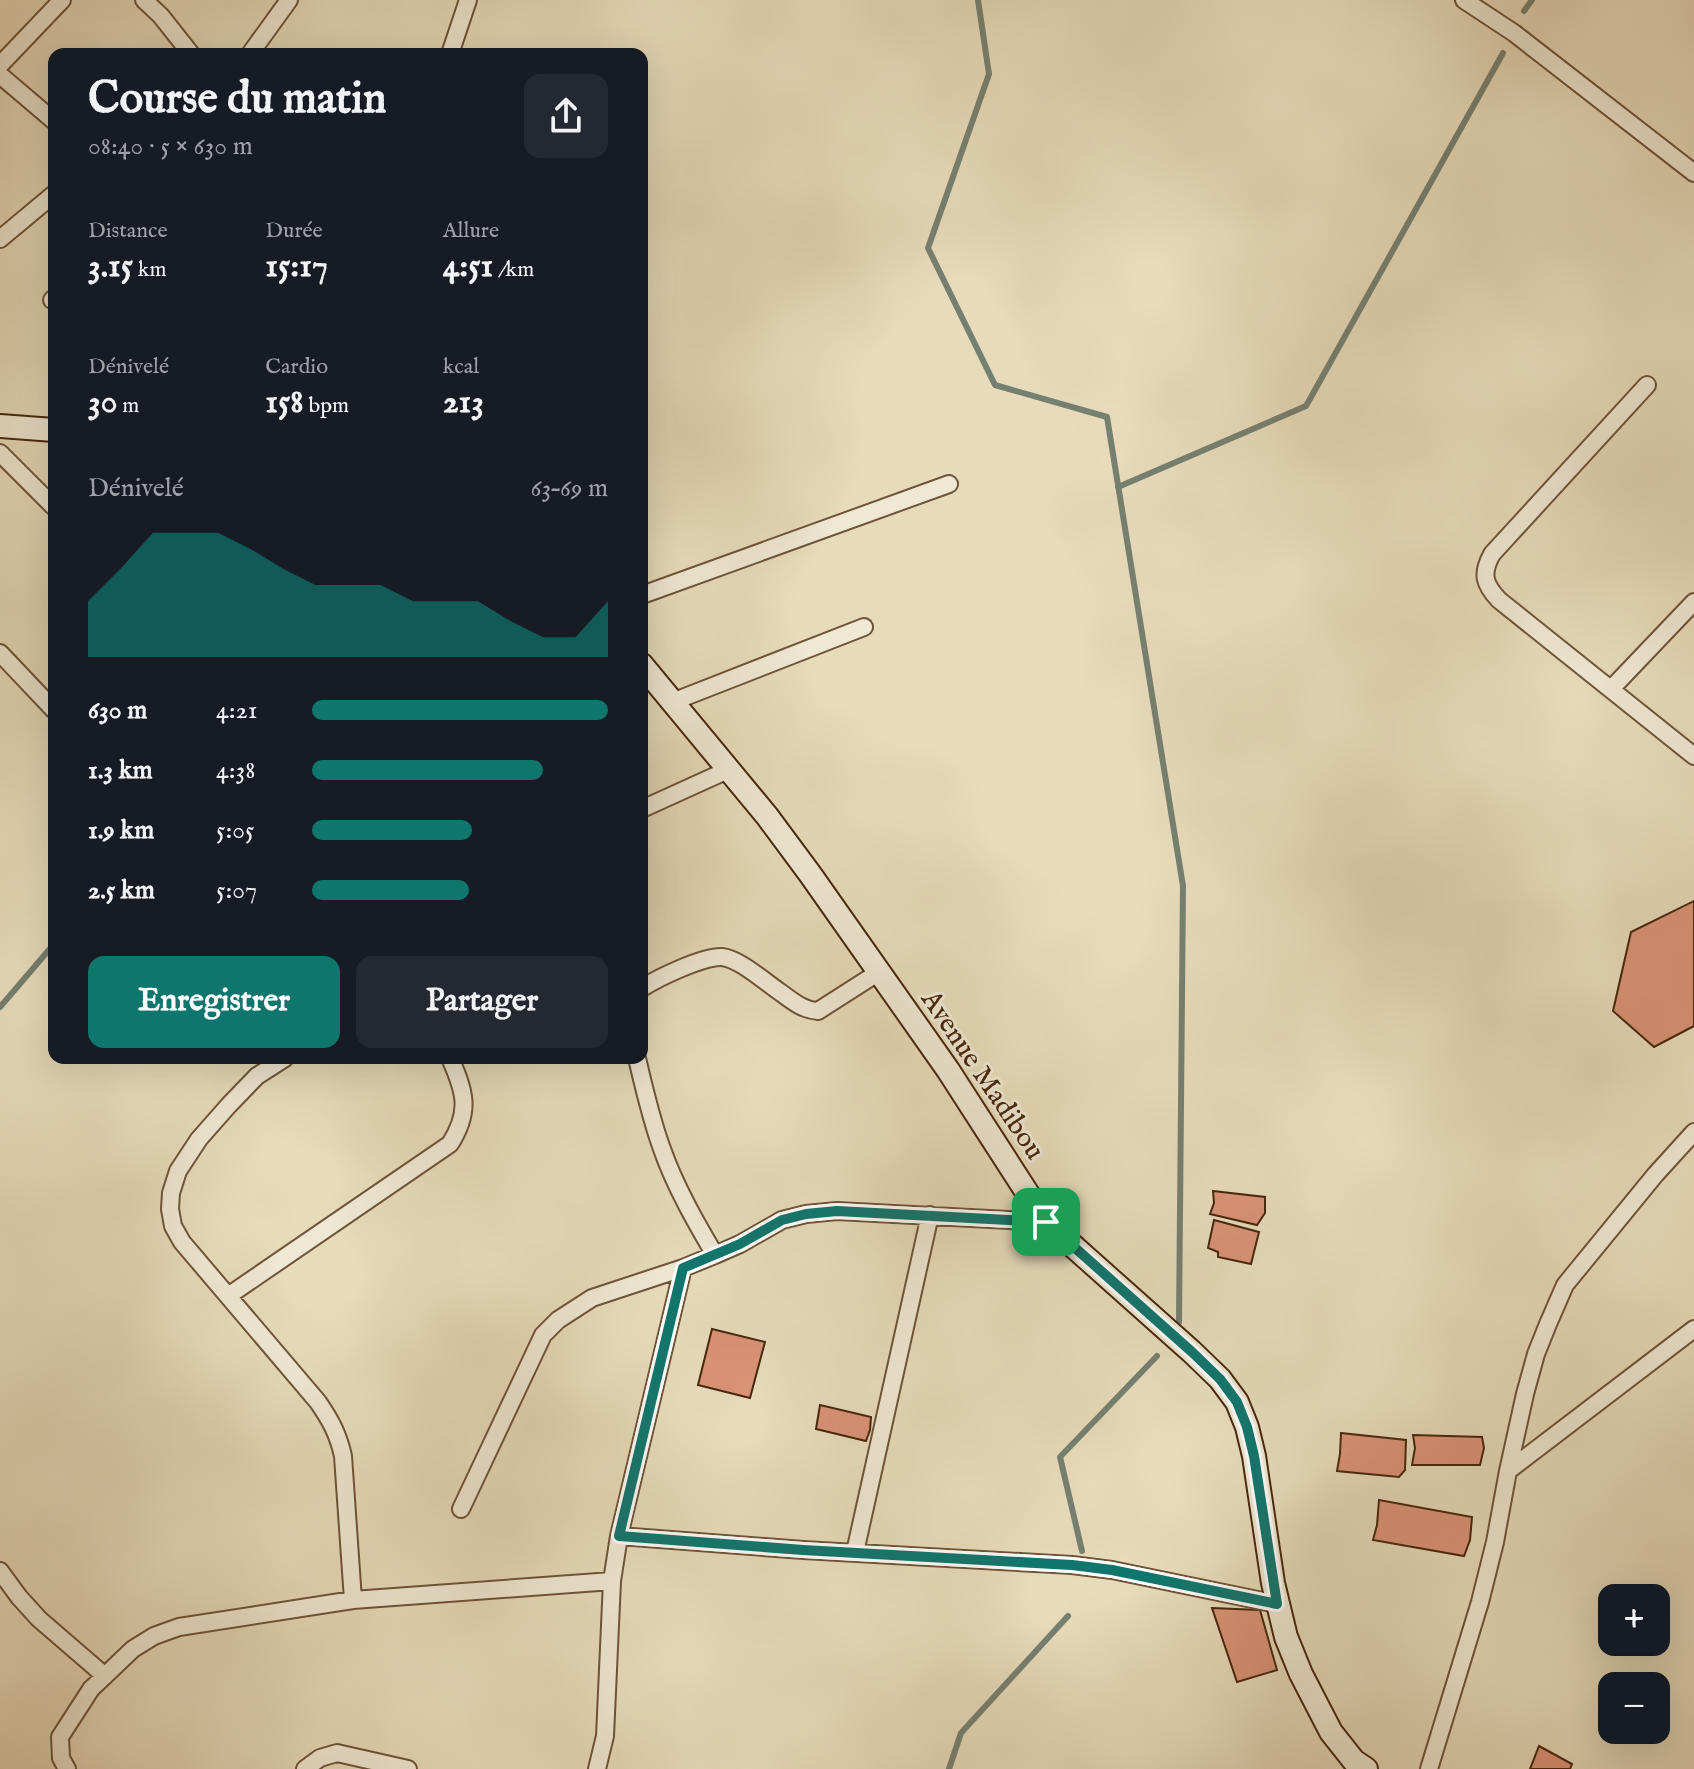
<!DOCTYPE html>
<html lang="fr">
<head>
<meta charset="utf-8">
<style>
  :root { --surface:#171b24; --page:#242831; --text:#f1f3f6; --muted:#9ea1a6; --accent:#0f766e }
  body { margin:0; font-family:"IM FELL English",serif; background:var(--page); color:var(--text); height:100vh; display:flex; flex-direction:column; font-size:30px; white-space:nowrap }
  * { box-sizing:border-box; margin:0 }
  p { font-size:26px; color:var(--muted) }
  .icon { flex:none; width:44px; height:44px; fill:none; stroke:currentColor; stroke-width:2; stroke-linecap:round; stroke-linejoin:round }
  .map { position:relative; flex:1; overflow:hidden }
  .panel { position:absolute; left:48px; top:48px; width:600px; height:1016px; display:flex; flex-direction:column; background:var(--surface); border-radius:16px; box-shadow:0 8px 32px #0002 }
  .panel>* { flex:none }
  .buttons { position:absolute; left:1598px; top:1584px; display:grid; gap:16px }
  .buttons a { display:grid; place-items:center; width:72px; height:72px; border-radius:16px; background:var(--surface); box-shadow:0 8px 32px #0002; font-size:40px }
  .pin { position:absolute; display:grid; place-items:center; width:68px; height:68px; color:#fff; margin:-34px; border-radius:16px; box-shadow:0 4px 12px #0006 }
  .round { display:grid; place-items:center; flex:none; width:84px; height:84px; border-radius:16px; background:var(--page) }
  .headline { display:flex; align-items:center; justify-content:space-between; height:136px; padding:0 40px }
  h1 { font-size:44px; font-weight:700; line-height:60px }
  .stats { display:grid; grid-template-columns:repeat(3,1fr); gap:12px; height:136px; padding:8px 40px }
  .stats div { display:grid; align-content:center }
  .stats b { font-size:34px; font-weight:700 }
  .stats small { font-size:22px; font-weight:400 }
  .stats p { font-size:22px }
  .chart { height:224px; padding:16px 40px }
  .chart p { display:flex; justify-content:space-between }
  .chart svg { width:100%; height:144px; margin-top:8px; fill:var(--accent); opacity:.7 }
  .primary-button { display:flex; gap:16px; margin-top:auto; padding:16px 40px }
  .primary-button a { flex:1; height:92px; border-radius:16px; background:var(--accent); color:#fff; font-size:32px; font-weight:700; line-height:92px; text-align:center }
  .primary-button a+a { background:var(--page); color:var(--text) }
  ul { padding:0 40px; list-style:none; font-size:26px }
  li { display:grid; grid-template-columns:128px 96px 1fr; align-items:center; height:60px }
  li i { height:20px; border-radius:10px; background:var(--accent) }
  .map>svg:first-child { display:block }
  .lines { fill:none; stroke-linecap:round; stroke-linejoin:round }
  .stream { stroke:#768070; stroke-width:6 }
  .building { fill:#da9377; stroke:#45270c; stroke-width:2 }
  .street-casing { stroke:#6e5438; stroke-width:20 }
  .secondary-casing { stroke:#45270c; stroke-width:26 }
  .street { stroke:#efe8d3; stroke-width:16 }
  .secondary { stroke:#efe8d3; stroke-width:22 }
  .route-casing { stroke:#fff; stroke-width:16 }
  .route { stroke:#0f766e; stroke-width:10 }
  .labels { text-anchor:middle; stroke-width:6; stroke-linejoin:round; paint-order:stroke }
  .street-label { font-size:28px; fill:#45270c; stroke:#efe8d3 }
</style>
</head>
<body>
<div class="map">
<svg width="1694" height="1769" viewBox="0 0 1694 1769">
  <rect width="100%" height="100%" fill="#e7dbbb"/>
  <filter id="stains"><feTurbulence type="fractalNoise" baseFrequency=".0025" numOctaves="4"/><feColorMatrix values="0 0 0 0 .2 0 0 0 0 .09 0 0 0 0 .02 0 0 0 .5 -.17"/></filter>
  <radialGradient id="worn" r=".72"><stop offset=".6" stop-color="#630" stop-opacity="0"/><stop offset="1" stop-color="#630" stop-opacity=".3"/></radialGradient>
  <g class="lines">
    <path class="stream" d="M978,0L989,74L928,248L995,385L1107,417L1183,886L1179,1322
      M1524,11L1532,0
      M1118,487L1306,406L1503,53
      M0,1007L54,944
      M1082,1551L1060,1457L1157,1356
      M949,1769L961,1733L1068,1616"/>
  </g>
  <path class="building" d="M1694,901V1026L1654,1047L1613,1011L1631,932Z
    M1213,1191L1265,1197V1213L1257,1225L1210,1214L1214,1203Z
    M1214,1220L1259,1232L1251,1264L1218,1257V1252L1208,1248Z
    M712,1329L765,1342L750,1398L698,1385Z
    M820,1405L871,1417L870,1430L866,1441L816,1429Z
    M1341,1433L1406,1440L1405,1470L1399,1477L1337,1471L1340,1454Z
    M1413,1435L1482,1437L1484,1448L1480,1465H1412L1415,1448Z
    M1379,1500L1472,1517L1470,1540L1464,1556L1373,1540L1377,1525Z
    M1212,1608L1260,1610L1277,1670L1237,1682Z
    M1539,1746L1572,1764L1570,1769H1530Z"/>
  <g class="lines">
    <defs>
      <path id="street" d="M144,0L161,16L191,54
        M1464,0L1514,33L1694,173
        M250,54L289,0
        M450,54L468,0
        M0,65L62,0
        M0,75L54,121
        M0,239L54,194
        M52,300L54,298
        M1647,385L1492,554C1481,574 1484,584 1499,600L1694,756
        M0,453L54,507
        M642,595L949,484
        M0,653L54,710
        M1611,689L1694,602
        M672,702L864,627
        M642,809L728,770
        M642,988C658,978 703,956 722,957C740,959 765,982 780,992C792,1001 803,1010 818,1011L879,972
        M285,1058L257,1076L229,1105L199,1139L178,1171L171,1193L170,1209L173,1226L182,1242L318,1402C331,1421 338,1434 343,1456L353,1600
        M637,1058C644,1088 651,1119 662,1149C675,1186 695,1221 715,1255
        M228,1296L450,1144C471,1111 465,1092 450,1058
        M1508,1471L1694,1329
        M461,1509L543,1335L558,1320L592,1298L683,1268L715,1255L740,1244L782,1220L806,1214L837,1211L1046,1222
        M619,1536L803,1550L1072,1565L1112,1570L1277,1604
        M855,1552L930,1215
        M0,1571L19,1597L39,1619L105,1676
        M67,1769L61,1758L60,1737L91,1689L133,1649L154,1636L179,1627L353,1600L612,1581
        M305,1769L320,1758L337,1753L408,1769
        M597,1769L605,1736L612,1581L619,1536L683,1268
        M1429,1769L1480,1602L1495,1542L1508,1471L1525,1394L1536,1354L1548,1324L1565,1285L1655,1175L1694,1132"/>
      <path id="secondary" d="M0,426L54,430
        M642,665L767,816L810,874L948,1070L1046,1222L1192,1352L1220,1379L1237,1402L1247,1427L1254,1456L1273,1583L1286,1637L1301,1674L1331,1732L1354,1761L1366,1769"/>
    </defs>
    <use href="#street" class="street-casing"/>
    <use href="#secondary" class="secondary-casing"/>
    <use href="#street" class="street"/>
    <use href="#secondary" class="secondary"/>
  </g>
  <g class="lines">
    <defs>
      <path id="route" d="M837,1211L1046,1222L1192,1352L1220,1379L1237,1402L1247,1427L1254,1456L1277,1604L1112,1570L1072,1565L803,1550L619,1536L683,1268L740,1244L782,1220L806,1214Z"/>
    </defs>
    <use href="#route" class="route-casing"/>
    <use href="#route" class="route"/>
  </g>
  <g class="labels">
    <g class="street-label">
      <text transform="translate(984 1074) rotate(56)" y="10">Avenue Madibou</text>
    </g>
  </g>
  <rect width="100%" height="100%" filter="url(#stains)"/>
  <rect width="100%" height="100%" fill="url(#worn)"/>
</svg>
<div class="buttons">
<a>+</a>
<a>−</a>
</div>
<div class="pin" style="left:1046px;top:1222px;background:#1e9e55"><svg class="icon" aria-label="arrive" viewBox="0 0 24 24"><path d="M6 21V4h12l-3 4 3 4H6"/></svg></div>
<section class="panel">
<div class="headline"><div><h1>Course du matin</h1><p>08:40 · 5 × 630 m</p></div><a class="round"><svg class="icon" aria-label="share" viewBox="0 0 24 24"><path d="M12 15V3M7 8l5-5 5 5M5 13v7h14v-7"/></svg></a></div>
<div class="stats">
<div><p>Distance</p><b>3.15<small> km</small></b></div>
<div><p>Durée</p><b>15:17</b></div>
<div><p>Allure</p><b>4:51<small> /km</small></b></div>
</div>
<div class="stats">
<div><p>Dénivelé</p><b>30<small> m</small></b></div>
<div><p>Cardio</p><b>158<small> bpm</small></b></div>
<div><p>kcal</p><b>213</b></div>
</div>
<div class="chart"><p><span>Dénivelé</span>63–69 m</p>
<svg viewBox="0 0 160 44" preserveAspectRatio="none"><path d="M0 44V27L10 17L20 6L30 6L40 6L50 11L60 17L70 22L80 22L90 22L100 27L110 27L120 27L130 33L140 38L150 38L160 27V44z"/></svg>
</div>
<ul>
<li><b>630 m</b>4:21<i style="width:100%"></i></li>
<li><b>1.3 km</b>4:38<i style="width:78%"></i></li>
<li><b>1.9 km</b>5:05<i style="width:54%"></i></li>
<li><b>2.5 km</b>5:07<i style="width:53%"></i></li>
</ul>
<div class="primary-button"><a>Enregistrer</a><a>Partager</a></div>
</section>
</div>
</body>
</html>
